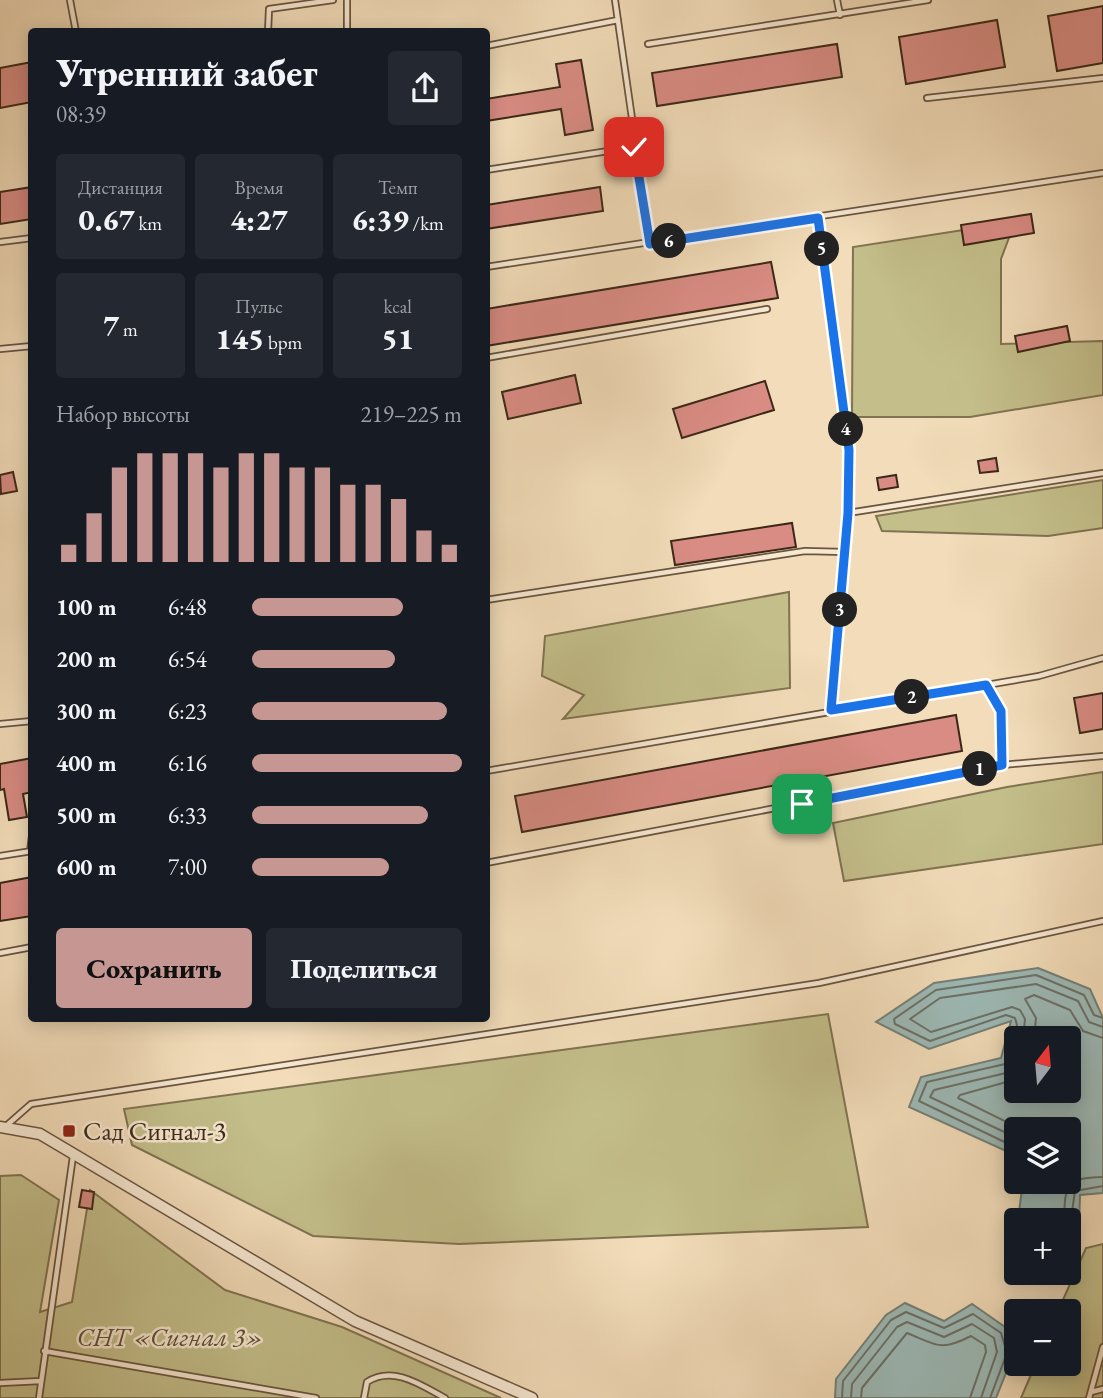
<!DOCTYPE html>
<html lang="ru">
<head>
<meta charset="utf-8">
<style>
  :root { --surface:#171b24; --page:#242831; --text:#f1f3f6; --muted:#9ea1a6; --accent:#c59692 }
  body { margin:0; font-family:"EB Garamond",serif; background:var(--page); color:var(--text); height:100vh; display:flex; flex-direction:column; font-size:26px; white-space:nowrap }
  * { box-sizing:border-box; margin:0 }
  p { font-size:23px; color:var(--muted) }
  .icon { flex:none; width:38px; height:38px; fill:none; stroke:currentColor; stroke-width:2; stroke-linecap:round; stroke-linejoin:round }
  .map { position:relative; flex:1; overflow:hidden }
  .side { position:absolute; left:28px; top:28px; width:462px; height:994px; display:flex; flex-direction:column; background:var(--surface); border-radius:7px; box-shadow:0 4px 18px #0003 }
  .side>* { flex:none }
  .needle { width:46px; rotate:16deg }
  .controls { position:absolute; left:1004px; top:1026px; display:grid; gap:14px }
  .controls a { display:grid; place-items:center; width:77px; height:77px; border-radius:7px; background:var(--surface); box-shadow:0 4px 18px #0003; font-size:35px }
  .pin { position:absolute; display:grid; place-items:center; width:60px; height:60px; color:#fff; margin:-30px; border-radius:14px; box-shadow:0 4px 10px #0006 }
  .km { position:absolute; width:35px; height:35px; margin:-18px; border-radius:50%; background:#222; color:#fff; font-size:19px; line-height:35px; text-align:center }
  .round { display:grid; place-items:center; flex:none; width:74px; height:74px; border-radius:7px; background:var(--page) }
  .overview { display:flex; align-items:center; justify-content:space-between; height:119px; padding:0 28px }
  h1 { font-size:38px; font-weight:800; line-height:52px }
  .figures { display:grid; grid-template-columns:repeat(3,1fr); gap:10px; height:119px; padding:7px 28px }
  .figures div { display:grid; align-content:center; border-radius:7px; background:var(--page); text-align:center }
  .figures b { font-size:30px; font-weight:800 }
  .figures small { font-size:19px; font-weight:400 }
  .figures p { font-size:19px }
  .chart { height:196px; padding:14px 28px }
  .chart p { display:flex; justify-content:space-between }
  .chart svg { width:100%; height:126px; margin-top:7px; stroke:var(--accent); stroke-width:6 }
  .cta { display:flex; gap:14px; margin-top:auto; padding:14px 28px }
  .cta a { flex:1; height:80px; border-radius:7px; background:var(--accent); color:#111; font-size:28px; font-weight:800; line-height:80px; text-align:center }
  .cta a+a { background:var(--page); color:var(--text) }
  ul { padding:0 28px; list-style:none; font-size:23px }
  li { display:grid; grid-template-columns:112px 84px 1fr; align-items:center; height:52px }
  li i { height:18px; border-radius:9px; background:var(--accent) }
  .map>svg:first-child { display:block }
  .green { fill:#c3be8a; stroke:#807351; stroke-width:2 }
  .water { fill:#9dbab7; stroke:#768077; stroke-width:2; fill-rule:evenodd }
  .lines { fill:none; stroke-linecap:round; stroke-linejoin:round }
  .shore { stroke:#6c7168; stroke-width:2 }
  .building { fill:#d98c84; stroke:#3c2818; stroke-width:2 }
  .lane-casing { stroke:#6a5540; stroke-width:8 }
  .street-casing { stroke:#6a5540; stroke-width:13 }
  .lane { stroke:#f7e8d2; stroke-width:4.5 }
  .street { stroke:#f7e8d2; stroke-width:10 }
  .route-casing { stroke:#fff; stroke-width:14 }
  .route { stroke:#1a73e8; stroke-width:9 }
  .poi-dot { fill:#8f2418; stroke:#f7e8d2; stroke-width:2.5 }
  .labels { text-anchor:middle; stroke-width:5; stroke-linejoin:round; paint-order:stroke }
  .poi-label { font-size:26px; fill:#3c2818; stroke:#f7e8d2; text-anchor:start }
  .park-label { font-size:26px; font-style:italic; fill:#5e4e34; stroke:#f7e8d2 }
</style>
</head>
<body>
<div class="map">
<svg width="1103" height="1398" viewBox="0 0 1103 1398">
  <rect width="100%" height="100%" fill="#f2dcb9"/>
  <filter id="stains"><feTurbulence type="fractalNoise" baseFrequency=".00286" numOctaves="4"/><feColorMatrix values="0 0 0 0 .2 0 0 0 0 .09 0 0 0 0 .02 0 0 0 .5 -.17"/></filter>
  <radialGradient id="worn" r=".72"><stop offset=".6" stop-color="#630" stop-opacity="0"/><stop offset="1" stop-color="#630" stop-opacity=".3"/></radialGradient>
  <path class="green" d="M1015,222L1001,259V344L1103,341V395L970,417H852L853,247Z
    M1103,480V528L1048,536L882,531L876,516Z
    M789,592L790,688L563,719L584,695L542,676L545,636Z
    M1103,772V844L844,881L833,823L1007,787Z
    M828,1014L868,1227L459,1244L313,1236L132,1145L124,1109Z
    M21,1175L59,1200L40,1312L72,1302L90,1190L225,1290L342,1327L501,1398H0V1176Z
    M1103,1244V1398H1021L1036,1363H1069V1311H1058L1086,1248Z"/>
  <path class="water" d="M1038,968L1090,989L1103,1018V1193L1080,1195L1079,1230L1069,1246V1220H1018L1023,1181H1069V1129H1017V1156L909,1107L921,1077L1001,1058L1011,1021L929,1049L876,1022L934,983ZM1017,1038H1069V1090H1017Z
    M905,1303L944,1321L972,1304L1008,1329L1014,1353L996,1398H835L836,1379L886,1315Z"/>
  <g class="lines">
    <path class="shore" d="M1023,1038L1025,1019L1020,1010L1012,1007L931,1032L910,1019L940,998L1036,984L1078,1001L1089,1022L1103,1027
      M1034,1038L1036,1018L1025,999L1034,995L1070,1010L1083,1031L1103,1038
      M1017,1062L1006,1073L934,1090L930,1097L1017,1138
      M1017,1079L960,1095L958,1098L1021,1129
      M1017,1148L919,1101L927,1082L1005,1064L1017,1025L1015,1018L1006,1015L930,1041L895,1024L894,1019L936,990L1036,975L1084,995L1094,1015L1103,1018
      M1064,1220C1065,1184 1066,1178 1103,1177
      M1069,1233L1075,1191L1103,1186
      M842,1398L843,1381L891,1320L906,1312L944,1328L973,1314L1001,1333L1007,1353L990,1398
      M851,1398L852,1384L897,1327L907,1322L944,1337L972,1324L994,1338L997,1352L981,1398
      M861,1398L862,1388L907,1333C937,1345 940,1352 971,1336L985,1345L986,1352L970,1398"/>
  </g>
  <path class="building" d="M1103,6V63L1057,71L1048,16Z
    M997,20L1005,67L906,84L899,37Z
    M837,44L842,77L657,106L652,73Z
    M581,60L593,130L565,135L561,109L486,121V99L560,87L556,64Z
    M32,62V102L0,108V68Z
    M32,187V219L0,224V192Z
    M600,187L603,211L486,229V205Z
    M1031,214L1034,233L964,245L961,225Z
    M771,262L778,298L486,346V309Z
    M1067,326L1070,341L1018,352L1015,336Z
    M575,375L581,403L508,419L502,392Z
    M765,381L774,410L682,438L673,409Z
    M996,458L998,471L980,473L978,461Z
    M13,472L17,491L1,494L0,475Z
    M896,475L898,487L879,490L877,478Z
    M792,523L796,547L675,565L671,541Z
    M1103,693V729L1080,733L1074,698Z
    M956,715L962,751L522,832L515,796Z
    M32,758V792L23,794L27,817L9,820L4,789L0,790V764Z
    M32,877V916L0,921V883Z
    M82,1190L94,1192L92,1209L79,1207Z"/>
  <g class="lines">
    <defs>
      <path id="lane" d="M70,0L76,32
        M615,0L650,244
        M837,0L840,15
        M268,32L269,9L333,0
        M347,32V0
        M648,44L928,0
        M486,46L618,20
        M927,98L1103,78
        M486,170L634,147
        M818,218L849,450L848,513L831,710
        M0,242L32,238
        M486,267L1103,173
        M0,349L32,346
        M486,358L767,309
        M848,513L1103,473
        M486,600L805,551L845,552
        M987,685L1001,711L1002,765
        M0,724L32,721
        M486,771L1039,676L1103,658
        M30,851L32,836
        M0,856L32,851
        M486,863L1002,765L1103,756
        M0,953L32,947
        M6,1126L31,1104L819,983L1103,921
        M44,1351L316,1398
        M0,1383L41,1381
        M1091,1392L1103,1389
        M39,1398L73,1156
        M364,1398L367,1382C393,1365 421,1385 445,1398
        M1089,1398L1103,1347"/>
      <path id="street" d="M0,1127L40,1134L355,1321L532,1398"/>
    </defs>
    <use href="#lane" class="lane-casing"/>
    <use href="#street" class="street-casing"/>
    <use href="#lane" class="lane"/>
    <use href="#street" class="street"/>
  </g>
  <g class="lines">
    <defs>
      <path id="route" d="M634,147L650,244L818,218L849,450L848,513L831,710L986,685L1001,711L1002,765L802,804"/>
    </defs>
    <use href="#route" class="route-casing"/>
    <use href="#route" class="route"/>
  </g>
  <rect class="poi-dot" x="62" y="1124" width="14" height="14" rx="3.5"/>
  <g class="labels">
    <g class="poi-label">
      <text x="83" y="1140">Сад Сигнал-3</text>
    </g>
    <g class="park-label">
      <text x="170" y="1346">СНТ «Сигнал 3»</text>
    </g>
  </g>
  <rect width="100%" height="100%" filter="url(#stains)"/>
  <rect width="100%" height="100%" fill="url(#worn)"/>
</svg>
<div class="controls">
<a><svg class="needle" viewBox="-14 -14 28 28"><path d="M0-13l5 13h-10z" fill="#e53935"/><path d="M0 13l5-13h-10z" fill="#9ea1a6"/></svg></a>
<a><svg class="icon" aria-label="layers" viewBox="0 0 24 24"><path d="M12 4l9 5-9 5-9-5zM3 14l9 5 9-5"/></svg></a>
<a>+</a>
<a>−</a>
</div>
<div class="pin" style="left:802px;top:804px;background:#1e9e55"><svg class="icon" aria-label="arrive" viewBox="0 0 24 24"><path d="M6 21V4h12l-3 4 3 4H6"/></svg></div>
<div class="pin" style="left:634px;top:147px;background:#d93025"><svg class="icon" aria-label="check" viewBox="0 0 24 24"><path d="M5 12l5 5 9-10"/></svg></div>
<b class="km" style="left:980px;top:769px">1</b>
<b class="km" style="left:912px;top:697px">2</b>
<b class="km" style="left:840px;top:610px">3</b>
<b class="km" style="left:846px;top:429px">4</b>
<b class="km" style="left:822px;top:249px">5</b>
<b class="km" style="left:669px;top:241px">6</b>
<section class="side">
<div class="overview"><div><h1>Утренний забег</h1><p>08:39</p></div><a class="round"><svg class="icon" aria-label="share" viewBox="0 0 24 24"><path d="M12 15V3M7 8l5-5 5 5M5 13v7h14v-7"/></svg></a></div>
<div class="figures">
<div><p>Дистанция</p><b>0.67<small> km</small></b></div>
<div><p>Время</p><b>4:27</b></div>
<div><p>Темп</p><b>6:39<small> /km</small></b></div>
</div>
<div class="figures">
<div><b>7<small> m</small></b></div>
<div><p>Пульс</p><b>145<small> bpm</small></b></div>
<div><p>kcal</p><b>51</b></div>
</div>
<div class="chart"><p><span>Набор высоты</span>219–225 m</p>
<svg viewBox="0 0 160 44" preserveAspectRatio="none"><path d="M5 44V38M15 44V27M25 44V11M35 44V6M45 44V6M55 44V6M65 44V11M75 44V6M85 44V6M95 44V11M105 44V11M115 44V17M125 44V17M135 44V22M145 44V33M155 44V38"/></svg>
</div>
<ul>
<li><b>100 m</b>6:48<i style="width:72%"></i></li>
<li><b>200 m</b>6:54<i style="width:68%"></i></li>
<li><b>300 m</b>6:23<i style="width:93%"></i></li>
<li><b>400 m</b>6:16<i style="width:100%"></i></li>
<li><b>500 m</b>6:33<i style="width:84%"></i></li>
<li><b>600 m</b>7:00<i style="width:65%"></i></li>
</ul>
<div class="cta"><a>Сохранить</a><a>Поделиться</a></div>
</section>
</div>
</body>
</html>
